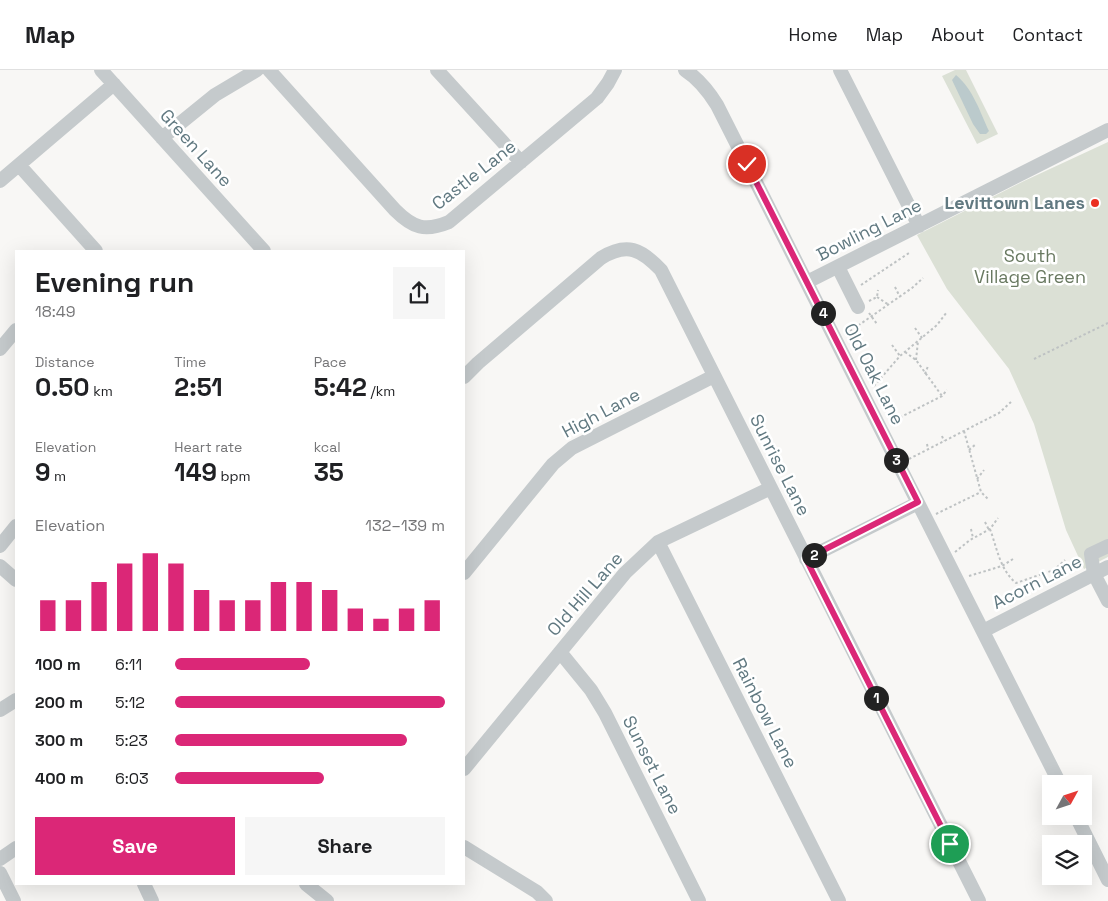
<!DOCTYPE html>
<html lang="en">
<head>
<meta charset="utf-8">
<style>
  :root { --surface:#fff; --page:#f6f6f6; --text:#202124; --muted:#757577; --line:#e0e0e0; --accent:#db2777 }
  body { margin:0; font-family:"Space Grotesk",sans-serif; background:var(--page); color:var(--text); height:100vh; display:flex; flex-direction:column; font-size:19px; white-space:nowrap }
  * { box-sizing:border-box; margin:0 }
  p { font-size:16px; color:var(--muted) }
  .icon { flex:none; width:28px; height:28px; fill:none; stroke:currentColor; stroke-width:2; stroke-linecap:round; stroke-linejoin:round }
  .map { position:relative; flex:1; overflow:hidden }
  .details { position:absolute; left:15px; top:180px; width:450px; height:635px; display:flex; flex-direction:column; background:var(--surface); border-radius:0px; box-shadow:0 5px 20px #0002 }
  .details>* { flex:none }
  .needle { width:32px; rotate:50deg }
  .tools { position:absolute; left:1042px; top:705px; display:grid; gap:10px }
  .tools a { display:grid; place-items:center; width:50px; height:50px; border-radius:0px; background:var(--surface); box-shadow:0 5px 20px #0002; font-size:25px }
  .pin { position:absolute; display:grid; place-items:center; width:42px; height:42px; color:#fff; margin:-21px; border:2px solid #fff; border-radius:50%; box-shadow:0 1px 5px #0007 }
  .km { position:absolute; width:25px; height:25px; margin:-12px; border-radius:50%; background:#222; color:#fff; font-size:14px; line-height:25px; text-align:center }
  .round { display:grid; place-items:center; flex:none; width:52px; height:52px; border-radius:0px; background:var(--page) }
  .summary { display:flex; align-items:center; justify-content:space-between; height:85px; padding:0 20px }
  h1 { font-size:28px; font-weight:600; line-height:38px }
  .figures { display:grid; grid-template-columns:repeat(3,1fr); gap:8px; height:85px; padding:5px 20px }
  .figures div { display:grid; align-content:center }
  .figures b { font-size:25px; font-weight:600 }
  .figures small { font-size:14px; font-weight:400 }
  .figures p { font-size:14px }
  .chart { height:140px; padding:10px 20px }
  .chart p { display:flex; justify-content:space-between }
  .chart svg { width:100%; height:90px; margin-top:5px; stroke:var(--accent); stroke-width:6 }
  .action { display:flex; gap:10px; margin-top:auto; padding:10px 20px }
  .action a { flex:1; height:58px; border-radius:0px; background:var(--accent); color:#fff; font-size:20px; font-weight:600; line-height:58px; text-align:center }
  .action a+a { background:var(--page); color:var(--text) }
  ul { padding:0 20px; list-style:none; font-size:16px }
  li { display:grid; grid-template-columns:80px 60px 1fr; align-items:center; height:38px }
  li i { height:12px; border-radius:6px; background:var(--accent) }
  header { display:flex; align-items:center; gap:30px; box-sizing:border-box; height:70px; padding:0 25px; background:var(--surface); border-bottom:1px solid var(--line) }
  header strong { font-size:24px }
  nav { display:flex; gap:28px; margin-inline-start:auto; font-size:18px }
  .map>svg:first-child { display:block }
  .green { fill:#dbe0d5 }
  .water { fill:#bbcacc }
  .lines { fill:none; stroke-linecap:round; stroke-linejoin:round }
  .path { stroke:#bec2c3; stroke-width:2; stroke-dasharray:2.5 2.5; stroke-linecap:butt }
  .minor { stroke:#c5cacc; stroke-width:14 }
  .route-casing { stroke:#fff; stroke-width:10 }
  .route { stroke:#db2777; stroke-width:6 }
  .poi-dot { fill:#eb2f21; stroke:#fff; stroke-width:2 }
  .labels { text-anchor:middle; stroke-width:5; stroke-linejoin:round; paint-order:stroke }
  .street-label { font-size:18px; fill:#617981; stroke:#fff }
  .poi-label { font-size:18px; font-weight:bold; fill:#617981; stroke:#fff; text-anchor:end }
  .park-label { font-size:18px; fill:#697961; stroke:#fff }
</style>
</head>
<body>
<header>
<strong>Map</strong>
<nav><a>Home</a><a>Map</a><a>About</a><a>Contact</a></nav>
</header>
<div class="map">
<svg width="1108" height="831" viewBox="0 0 1108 831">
  <rect width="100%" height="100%" fill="#f8f7f5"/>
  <path class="green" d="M955,0H966L998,64L977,74L942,6Z
    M1108,72V487L1084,499L1066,460L1034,354L1009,299L947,219L917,165L1024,111Z"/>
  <path class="water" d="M956,5C973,19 980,42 989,61L986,64H980L973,54L952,10Z"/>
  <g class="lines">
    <path class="path" d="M861,215L909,183
      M895,217L900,227
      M877,227L889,235
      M869,231L877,227L878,220
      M869,243L877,254
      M915,258L922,268
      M846,264L912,218L923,208
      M892,275L900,286
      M905,282L916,290L942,326
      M1034,289L1108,253
      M916,290L918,271
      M925,304L928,296
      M874,316L900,286L937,255L947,242
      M891,352L942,326L947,320
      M964,361L981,422L989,430
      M942,366L944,371
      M927,374L928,379
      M969,380L976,374
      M909,389L999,343L1011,332
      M977,409L984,400
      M936,444L981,422
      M985,452L989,460
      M971,459L973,468
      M990,459C997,478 1000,500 1016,513L1054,500L1065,490
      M955,482L970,470L990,459L998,448
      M969,506L1002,496L1013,489"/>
    <path class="minor" d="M101,0L264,181
      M269,0L395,140C413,158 425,162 449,152L597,28L608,13L615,0
      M437,0L521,92
      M685,0C699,9 709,22 717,35L1060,714
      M840,0L919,156
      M162,68L215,25L257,0
      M19,95L96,181
      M0,111L114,14
      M838,197L858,237
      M807,212L1108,60
      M0,279L16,260
      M464,307L478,293L601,188C627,172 641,179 661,200L979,831
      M658,472L839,831
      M0,476L16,456
      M1108,476L1091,484L1094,504L1108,531
      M806,489L918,433
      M0,496L16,510
      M464,503L553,394L572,378L714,306
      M983,561L1108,497
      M560,582L591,620L605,643L699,831
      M0,640L16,630
      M464,699L625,503L658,472L771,418
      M1076,746L1108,810
      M464,777L537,822L546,831
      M0,789L16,778
      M0,803L14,831
      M144,814L152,831
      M306,814L327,831"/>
  </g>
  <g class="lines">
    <defs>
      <path id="route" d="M747,94L918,432L806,489L950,774"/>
    </defs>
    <use href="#route" class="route-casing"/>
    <use href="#route" class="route"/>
  </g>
  <circle class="poi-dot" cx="1095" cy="133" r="5"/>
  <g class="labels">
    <g class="street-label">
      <text transform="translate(196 78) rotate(48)" y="6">Green Lane</text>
      <text transform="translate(474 105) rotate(-38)" y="6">Castle Lane</text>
      <text transform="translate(869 160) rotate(-27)" y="6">Bowling Lane</text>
      <text transform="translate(874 304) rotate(63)" y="6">Old Oak Lane</text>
      <text transform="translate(601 343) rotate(-28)" y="6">High Lane</text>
      <text transform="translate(780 395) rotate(63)" y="6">Sunrise Lane</text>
      <text transform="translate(1037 512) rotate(-27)" y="6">Acorn Lane</text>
      <text transform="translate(585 524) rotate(-49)" y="6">Old Hill Lane</text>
      <text transform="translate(765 643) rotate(63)" y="6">Rainbow Lane</text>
      <text transform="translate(652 695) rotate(63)" y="6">Sunset Lane</text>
    </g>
    <g class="poi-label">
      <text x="1085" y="139">Levittown Lanes</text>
    </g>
    <g class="park-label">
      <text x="1030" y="192">South<tspan x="1030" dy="21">Village Green</tspan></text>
    </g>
  </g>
</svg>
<div class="tools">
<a><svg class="needle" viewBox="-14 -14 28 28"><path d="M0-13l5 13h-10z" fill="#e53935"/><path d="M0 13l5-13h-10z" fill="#757577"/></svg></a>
<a><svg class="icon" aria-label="layers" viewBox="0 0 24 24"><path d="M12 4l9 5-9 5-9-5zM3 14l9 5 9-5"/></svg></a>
</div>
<div class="pin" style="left:950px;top:774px;background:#1e9e55"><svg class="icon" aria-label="arrive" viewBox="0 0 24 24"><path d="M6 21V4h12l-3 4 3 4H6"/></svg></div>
<div class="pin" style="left:747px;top:94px;background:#d93025"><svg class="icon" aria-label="check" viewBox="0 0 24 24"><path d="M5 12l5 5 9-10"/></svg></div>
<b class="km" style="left:876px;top:628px">1</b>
<b class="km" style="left:814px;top:485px">2</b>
<b class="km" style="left:896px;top:390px">3</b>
<b class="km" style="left:823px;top:243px">4</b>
<section class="details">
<div class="summary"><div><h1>Evening run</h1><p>18:49</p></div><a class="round"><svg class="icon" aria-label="share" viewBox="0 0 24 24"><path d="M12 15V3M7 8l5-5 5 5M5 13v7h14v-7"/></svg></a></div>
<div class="figures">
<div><p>Distance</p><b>0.50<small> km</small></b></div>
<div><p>Time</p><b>2:51</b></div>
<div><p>Pace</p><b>5:42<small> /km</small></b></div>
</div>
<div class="figures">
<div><p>Elevation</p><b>9<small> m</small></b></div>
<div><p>Heart rate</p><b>149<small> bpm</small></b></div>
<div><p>kcal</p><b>35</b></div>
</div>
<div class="chart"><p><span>Elevation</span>132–139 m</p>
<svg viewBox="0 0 160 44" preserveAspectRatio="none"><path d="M5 44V29M15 44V29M25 44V20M35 44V11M45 44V6M55 44V11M65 44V24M75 44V29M85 44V29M95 44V20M105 44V20M115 44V24M125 44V33M135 44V38M145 44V33M155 44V29"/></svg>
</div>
<ul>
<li><b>100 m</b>6:11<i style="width:50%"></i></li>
<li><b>200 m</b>5:12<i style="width:100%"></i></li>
<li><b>300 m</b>5:23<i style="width:86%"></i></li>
<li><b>400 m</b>6:03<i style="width:55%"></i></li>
</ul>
<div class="action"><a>Save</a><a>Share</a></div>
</section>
</div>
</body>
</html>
